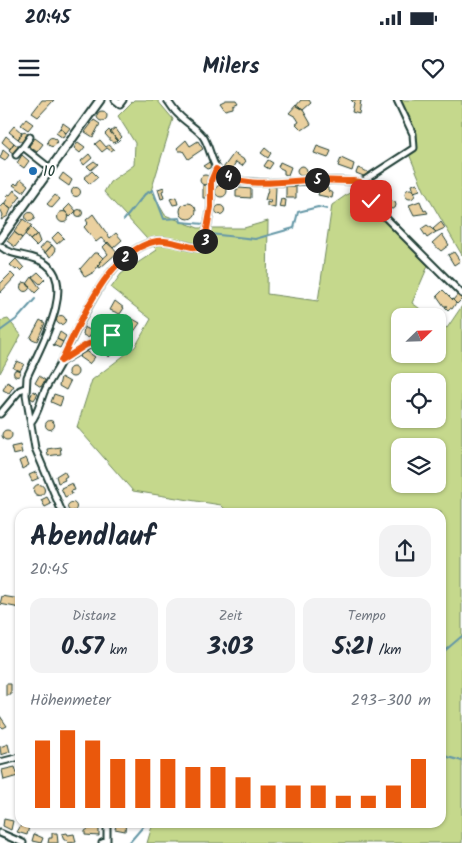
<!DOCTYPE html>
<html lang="de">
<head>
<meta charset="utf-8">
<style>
  :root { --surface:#fff; --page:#f2f2f3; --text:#1f2937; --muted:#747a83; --accent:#ea580c }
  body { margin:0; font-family:Kalam,sans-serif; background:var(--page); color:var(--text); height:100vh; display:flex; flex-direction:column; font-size:19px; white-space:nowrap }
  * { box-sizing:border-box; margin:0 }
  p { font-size:16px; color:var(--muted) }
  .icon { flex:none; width:28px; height:28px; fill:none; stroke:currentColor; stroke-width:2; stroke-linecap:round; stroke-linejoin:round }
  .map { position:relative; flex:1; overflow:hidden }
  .details { position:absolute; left:15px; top:408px; width:431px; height:320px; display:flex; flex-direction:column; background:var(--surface); border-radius:15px; box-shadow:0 1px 4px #0004 }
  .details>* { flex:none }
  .needle { width:32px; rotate:67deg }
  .fabs { position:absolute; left:391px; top:208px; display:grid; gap:10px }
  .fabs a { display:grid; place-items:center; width:55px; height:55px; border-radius:10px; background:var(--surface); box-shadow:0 1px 4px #0004; font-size:25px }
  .pin { position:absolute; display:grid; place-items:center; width:42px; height:42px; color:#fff; margin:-21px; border-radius:10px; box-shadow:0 2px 8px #0006 }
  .km { position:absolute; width:25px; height:25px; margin:-12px; border-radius:50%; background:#222; color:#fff; font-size:14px; line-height:25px; text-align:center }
  .round { display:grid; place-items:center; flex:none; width:52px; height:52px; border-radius:15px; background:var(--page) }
  .head { display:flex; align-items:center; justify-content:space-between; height:85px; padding:0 15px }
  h1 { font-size:28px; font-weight:700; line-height:38px }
  .stats { display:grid; grid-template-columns:repeat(3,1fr); gap:8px; height:85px; padding:5px 15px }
  .stats div { display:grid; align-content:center; border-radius:12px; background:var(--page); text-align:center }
  .stats b { font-size:25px; font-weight:700 }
  .stats small { font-size:14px; font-weight:400 }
  .stats p { font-size:14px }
  .chart { height:140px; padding:10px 15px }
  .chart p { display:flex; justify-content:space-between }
  .chart svg { width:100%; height:90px; margin-top:5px; stroke:var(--accent); stroke-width:6 }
  .status { display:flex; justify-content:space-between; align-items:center; height:35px; padding:0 25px; background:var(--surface); direction:ltr }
  .status svg { height:14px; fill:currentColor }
  header { display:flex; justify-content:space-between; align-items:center; height:65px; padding:0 15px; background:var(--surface); font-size:22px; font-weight:700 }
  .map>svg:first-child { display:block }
  .green { fill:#c5d88c; stroke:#728a60; fill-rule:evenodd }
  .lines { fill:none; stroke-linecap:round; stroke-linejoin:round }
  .stream { stroke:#6598a7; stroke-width:2 }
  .building { fill:#ead09f; stroke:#1f3d34 }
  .street-casing { stroke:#1f3d34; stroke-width:9 }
  .secondary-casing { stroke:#1f3d34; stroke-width:11 }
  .street { stroke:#fff; stroke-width:5 }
  .secondary { stroke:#fff; stroke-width:7 }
  .route-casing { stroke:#fff; stroke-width:10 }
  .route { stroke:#ea580c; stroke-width:6 }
  .poi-dot { fill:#1f6fb2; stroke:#fff; stroke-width:2 }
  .labels { text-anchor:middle; stroke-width:4; stroke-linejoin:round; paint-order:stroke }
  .poi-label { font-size:15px; fill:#1f3d34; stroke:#fff; text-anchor:start }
</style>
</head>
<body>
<div class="status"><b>20:45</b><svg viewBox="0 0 49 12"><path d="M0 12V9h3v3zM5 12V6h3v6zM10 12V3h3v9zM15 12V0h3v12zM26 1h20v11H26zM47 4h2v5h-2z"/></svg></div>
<header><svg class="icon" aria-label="menu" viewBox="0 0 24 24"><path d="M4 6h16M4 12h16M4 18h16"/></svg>Milers<svg class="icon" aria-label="heart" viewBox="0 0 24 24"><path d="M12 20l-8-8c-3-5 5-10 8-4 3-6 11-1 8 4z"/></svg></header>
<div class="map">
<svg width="462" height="743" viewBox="0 0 462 743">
  <rect width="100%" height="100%" fill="#fff"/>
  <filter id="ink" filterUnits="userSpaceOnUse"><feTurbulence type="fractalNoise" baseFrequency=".02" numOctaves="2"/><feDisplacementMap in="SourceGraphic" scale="10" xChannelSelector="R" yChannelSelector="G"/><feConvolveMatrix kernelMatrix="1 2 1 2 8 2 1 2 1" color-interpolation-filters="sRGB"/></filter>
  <g filter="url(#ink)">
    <path class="green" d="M134,0H157L173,19L151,91L165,115L198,128H244L268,121L267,194L318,201L332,105L358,87L371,105L428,166L412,203L430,216H400V254H438V222L447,228L462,206V743H147L153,723L441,722V412H228L221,405L133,391L77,327L92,280L135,247L151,219L111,188L121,174L157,150L104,92L110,82L134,65L135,43L118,16ZM400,281H438V319H400ZM400,346H438V384H400Z
      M398,0H462V155L424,90L409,54L417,47L414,33Z
      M8,219L21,235L0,273V221Z"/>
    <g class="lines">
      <path class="stream" d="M124,120L145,94L153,90L164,119L180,118L181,122L204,124V133
        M210,134L255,139L294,128L298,112L318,107L327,109
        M0,231L18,218L35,199
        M441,554L462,536
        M441,655L462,661
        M129,743L147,722"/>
    </g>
    <path class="building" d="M42,0H54L38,17L32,13Z
      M226,0H236L238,3L233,5V8L225,10L220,3Z
      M301,0H309L311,3L303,10L296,6Z
      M351,0H361L359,14L352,12L354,3Z
      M296,5L303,10L311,24L302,30L296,24L299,22L296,17L289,13Z
      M97 16a5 5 0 1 1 10 0a5 5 0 1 1-10 0Z
      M26,19L33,24L28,30L21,25Z
      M94,20L100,24L93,37L85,32Z
      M63,23L70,28L66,33L60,28Z
      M14,26L22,33L18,39L9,32Z
      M60,28L66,33L63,38L56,33Z
      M115,28L122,37L118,41L110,32Z
      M109,30L118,41L113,43L105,34Z
      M24,31L29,35L23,43L18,39Z
      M6,36L14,43L10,49L2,42Z
      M47.5 42a4.5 4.5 0 1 1 9 0a4.5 4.5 0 1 1-9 0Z
      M35,38L43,44L37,52L29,46Z
      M100,40L106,47L109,45L114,49L111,51L107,48L102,52L95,44Z
      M186,40L190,46L198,41L203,49L188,59L183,51H179L177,48Z
      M78,42L85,47L80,53L74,48Z
      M14,43L20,48L15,55L9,50Z
      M317,46L331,51L328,58L314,53Z
      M265,48L271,53L268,58L261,53Z
      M3,50L9,55L5,61L0,58Z
      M234,53L246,61L242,66L236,62L228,75L221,71Z
      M89,54L92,58L84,65L81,61Z
      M22,55L29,61L24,68L17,63Z
      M341,58L354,64L352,71L338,66Z
      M268,60L273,63L269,69L264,66Z
      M94,61L98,64L91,70L87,66Z
      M211,61L210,68L207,69L203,66Z
      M280,62L291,67L288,75L284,74V70L278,67Z
      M297 71a5 5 0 1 1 10 0a5 5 0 1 1-10 0Z
      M358,68L368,72L366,77L356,73Z
      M92,71L98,77L90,84L84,78Z
      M63,73L72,80L69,86L59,79Z
      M200 80a5 5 0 1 1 10 0a5 5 0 1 1-10 0Z
      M21,79L28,85L23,92L13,85L15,83L17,85Z
      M417,83L420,90L414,92L412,85Z
      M203,85H209L208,98H203Z
      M215 91a6 6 0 1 1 12 0a6 6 0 1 1-12 0Z
      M269,86L276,87L275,108L267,106V102L270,103L271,100H265Z
      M286,86H296V98H286Z
      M321,86L328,88V91L333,93L332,98L318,95Z
      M164,87V90L162,91L164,98L161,99L158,89Z
      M71.5 92a4.5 4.5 0 1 1 9 0a4.5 4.5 0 1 1-9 0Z
      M240,88L251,89V98L236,97V90Z
      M405 94a5 5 0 1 1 10 0a5 5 0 1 1-10 0Z
      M14,90L21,96L11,109L4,104L8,98L6,96L8,94L10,95Z
      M387,93L391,100L384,103L380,97Z
      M55,95L60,99L52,108L47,104Z
      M176,97L178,104L173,105L170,99Z
      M281,99L286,100L285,108L279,107Z
      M420,101L424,111L426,110L428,113L414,115L409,105Z
      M388 105a4 4 0 1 1 8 0a4 4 0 1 1-8 0Z
      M180 111a8 8 0 1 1 16 0a8 8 0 1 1-16 0Z
      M4,104L11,109L8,116L1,120L3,115L0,108Z
      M70,104L76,111L70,117L64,110Z
      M215.5 110a4.5 4.5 0 1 1 9 0a4.5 4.5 0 1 1-9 0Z
      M75.5 113a3.5 3.5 0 1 1 7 0a3.5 3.5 0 1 1-7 0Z
      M57.5 117a5.5 5.5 0 1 1 11 0a5.5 5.5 0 1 1-11 0Z
      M25.5 117a4.5 4.5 0 1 1 9 0a4.5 4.5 0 1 1-9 0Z
      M93,114L110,138L116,133L122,140L113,148L101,138L96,142L84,127L88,123L86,120Z
      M23,119L32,126L22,138L14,132Z
      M441,122L445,128L436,132L433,129Z
      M427,125L436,132L427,138L421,129Z
      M30,127L37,134L30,140L25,134Z
      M14,132L22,138L15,147L7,141Z
      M58,132L64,138L57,144L52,138Z
      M37,134L40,142L36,146L30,140Z
      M442,134L449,145L441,151L432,143Z
      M46,142L52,145L45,153L40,149Z
      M108,142L117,153L100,168L97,166L100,163L99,162L108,154L103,147Z
      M52,145L56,150L51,157L45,153Z
      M454,152L460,161L454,165L448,155Z
      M94,153H98L103,158L94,172L85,177L80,169Z
      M16,159L24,168L21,171L18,168L16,170L10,165Z
      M38,172L45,179L40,184L32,177Z
      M11,173L15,177L0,193V184Z
      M32,177L40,188L35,193L27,184Z
      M20.5 187a4.5 4.5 0 1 1 9 0a4.5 4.5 0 1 1-9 0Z
      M443,190L456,203L452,209L450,208L448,210L445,207L447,206H444L437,196Z
      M458,194L462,199L457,204L453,200Z
      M115,201L124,208L120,214L110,210Z
      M126,215L140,223L133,233L121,223Z
      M56.5 220a4.5 4.5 0 1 1 9 0a4.5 4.5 0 1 1-9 0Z
      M40,220L45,223L37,241L30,238Z
      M84,227L92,231L89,238L83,235Z
      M60,232L66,236L63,242L57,239Z
      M57,239L63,242L60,248L53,245Z
      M100,242L104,246L99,252L95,248Z
      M110,244L117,249L109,257L105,250Z
      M85,250L95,257L89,264L79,257Z
      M17,261L24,264L20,271L13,268Z
      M68 272a5 5 0 1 1 10 0a5 5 0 1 1-10 0Z
      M13.5 273a3.5 3.5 0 1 1 7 0a3.5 3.5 0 1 1-7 0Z
      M39,276L45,280L41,287L35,283Z
      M61,277L70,282L66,290L59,286Z
      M7,282L14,286L9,293L3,290Z
      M33,291L38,294L34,300L30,298Z
      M54,294L63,297L60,306L51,302Z
      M45.5 325a4.5 4.5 0 1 1 9 0a4.5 4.5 0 1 1-9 0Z
      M2 335a5 5 0 1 1 10 0a5 5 0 1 1-10 0Z
      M20,345L22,353L13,355L11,347Z
      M60,347L61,354L48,356L47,349Z
      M26,358L29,365L22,369L19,361Z
      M64,371L67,376L64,378L65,380L58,383L56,376Z
      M36,372L39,378L32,381L29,375Z
      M72,383L75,390L71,391L72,394L65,397L61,388Z
      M33.5 390a5.5 5.5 0 1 1 11 0a5.5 5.5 0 1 1-11 0Z
      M47,397L51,404L45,407L41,400Z
      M67.5 407a4.5 4.5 0 1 1 9 0a4.5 4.5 0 1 1-9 0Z
      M2,496L20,499V508L0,504Z
      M20,551V571L15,569Z
      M6,584H11V595H6Z
      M0,616L7,626L3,628L0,625Z
      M8,644L10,652L1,655L0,647Z
      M15,667L18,676L4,680L2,670Z
      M4,719L13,721L11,730L3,726Z
      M23,722H30L27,735L17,732Z
      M117,722H126L125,731L115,729Z
      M99,728V736L85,735V731L88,729Z
      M52,733H57L58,743H48L49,738H52Z
      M67,733L68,735L74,734L76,742L68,743L67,740H64L62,734Z
      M34,734L43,738L41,743L32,741Z"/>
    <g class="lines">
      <defs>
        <path id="street" d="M115,0L120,4L123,0
          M167,0C171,5 174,11 179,15C186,23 199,29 204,38C211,50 212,67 223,75C247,91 327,75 360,83L373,104L387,119L462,194
          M30,37L23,47L51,69
          M16,55L23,47
          M360,83L414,48L413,34L397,0
          M0,146C14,158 31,153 46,164C77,186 39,249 27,277L26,295L35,348L62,412
          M62,261L101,238L121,235
          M0,314L20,290L25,288
          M31,322C39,312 40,301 45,290C50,280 57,270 62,260C82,221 108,150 157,141C169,139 187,147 199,148L204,145L211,107V81L216,69
          M0,662L20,657
          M0,733L23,743
          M102,743L107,741V722"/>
        <path id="secondary" d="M0,139L100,0"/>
      </defs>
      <use href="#street" class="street-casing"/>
      <use href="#secondary" class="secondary-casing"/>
      <use href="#street" class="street"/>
      <use href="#secondary" class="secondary"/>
    </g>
  </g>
  <g class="lines" filter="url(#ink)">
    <defs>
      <path id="route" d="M112,235L86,245L61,261C81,221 108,150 157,141C168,139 187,147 198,148L204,145L211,107V81L216,69C239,89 278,82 306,80C322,80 338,81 353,81L360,82L371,101"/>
    </defs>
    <use href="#route" class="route-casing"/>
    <use href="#route" class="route"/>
  </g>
  <circle class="poi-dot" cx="33" cy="71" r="5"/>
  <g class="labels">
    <g class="poi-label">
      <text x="43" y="76">10</text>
    </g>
  </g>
</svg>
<div class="fabs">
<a><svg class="needle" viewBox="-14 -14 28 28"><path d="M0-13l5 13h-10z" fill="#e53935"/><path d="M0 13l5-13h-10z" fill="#747a83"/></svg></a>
<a><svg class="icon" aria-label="locate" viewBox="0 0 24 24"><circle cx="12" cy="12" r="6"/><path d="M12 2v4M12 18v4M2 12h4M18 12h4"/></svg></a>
<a><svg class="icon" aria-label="layers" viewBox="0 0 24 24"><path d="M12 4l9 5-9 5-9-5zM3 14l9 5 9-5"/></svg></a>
</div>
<div class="pin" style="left:112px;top:235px;background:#1e9e55"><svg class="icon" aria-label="arrive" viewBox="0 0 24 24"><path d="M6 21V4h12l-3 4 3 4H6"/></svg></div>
<div class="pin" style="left:371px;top:101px;background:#d93025"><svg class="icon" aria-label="check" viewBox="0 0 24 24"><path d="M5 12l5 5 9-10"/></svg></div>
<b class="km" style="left:125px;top:158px">2</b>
<b class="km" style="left:205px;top:141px">3</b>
<b class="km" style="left:228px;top:77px">4</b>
<b class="km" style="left:317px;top:80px">5</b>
<section class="details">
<div class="head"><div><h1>Abendlauf</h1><p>20:45</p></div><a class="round"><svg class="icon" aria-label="share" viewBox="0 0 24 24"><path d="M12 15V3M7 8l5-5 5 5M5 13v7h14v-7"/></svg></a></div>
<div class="stats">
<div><p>Distanz</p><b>0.57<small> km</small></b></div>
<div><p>Zeit</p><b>3:03</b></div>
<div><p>Tempo</p><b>5:21<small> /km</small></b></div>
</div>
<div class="chart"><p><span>Höhenmeter</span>293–300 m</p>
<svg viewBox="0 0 160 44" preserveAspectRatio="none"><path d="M5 44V11M15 44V6M25 44V11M35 44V20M45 44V20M55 44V20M65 44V24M75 44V24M85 44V29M95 44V33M105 44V33M115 44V33M125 44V38M135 44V38M145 44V33M155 44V20"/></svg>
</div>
</section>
</div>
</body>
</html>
